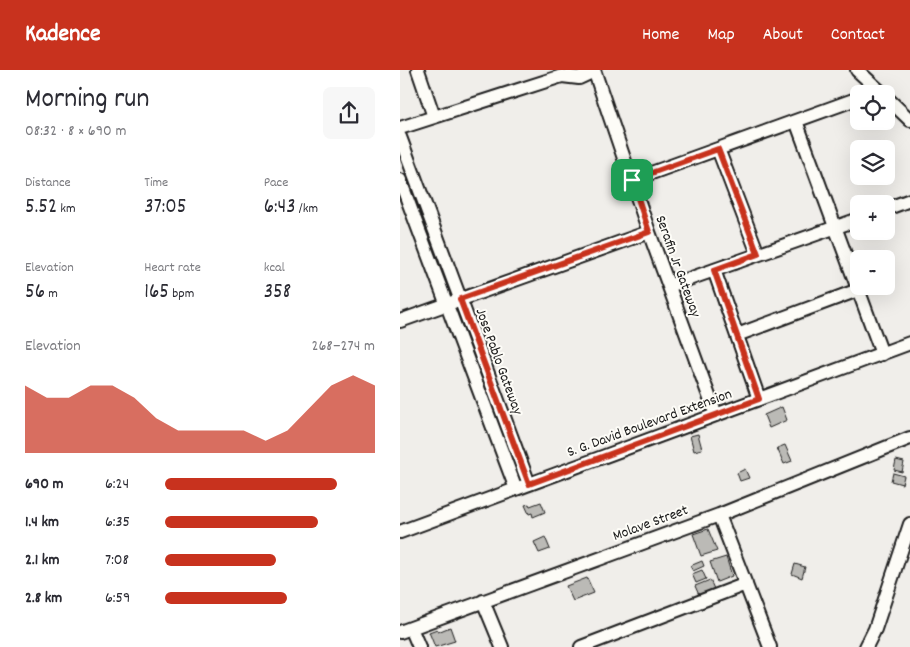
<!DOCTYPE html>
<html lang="en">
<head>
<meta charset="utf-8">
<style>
  :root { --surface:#fff; --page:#f7f7f7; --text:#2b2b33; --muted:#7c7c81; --accent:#c8321e }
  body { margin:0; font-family:Dekko,sans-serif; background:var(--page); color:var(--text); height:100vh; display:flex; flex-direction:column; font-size:19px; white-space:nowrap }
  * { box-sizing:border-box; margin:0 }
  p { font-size:16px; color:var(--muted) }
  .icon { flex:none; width:28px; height:28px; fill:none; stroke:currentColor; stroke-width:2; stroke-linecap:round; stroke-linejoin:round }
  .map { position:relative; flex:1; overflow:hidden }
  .side { display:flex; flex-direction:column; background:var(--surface); width:400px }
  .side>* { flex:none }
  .fabs { position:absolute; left:450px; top:15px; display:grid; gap:10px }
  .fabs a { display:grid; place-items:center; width:45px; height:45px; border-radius:8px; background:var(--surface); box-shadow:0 5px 20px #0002; font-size:25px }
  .pin { position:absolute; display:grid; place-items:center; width:42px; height:42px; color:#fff; margin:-21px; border-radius:10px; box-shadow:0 2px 8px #0006 }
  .round { display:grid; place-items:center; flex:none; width:52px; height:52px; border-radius:8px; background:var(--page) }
  .overview { display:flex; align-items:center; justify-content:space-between; height:85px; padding:0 25px }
  h1 { font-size:28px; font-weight:600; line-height:38px }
  .stats { display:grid; grid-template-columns:repeat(3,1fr); gap:8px; height:85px; padding:5px 25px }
  .stats div { display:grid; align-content:center }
  .stats b { font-size:21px; font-weight:600 }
  .stats small { font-size:14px; font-weight:400 }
  .stats p { font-size:14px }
  .chart { height:140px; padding:10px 25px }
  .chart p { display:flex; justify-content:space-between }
  .chart svg { width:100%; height:90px; margin-top:5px; fill:var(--accent); opacity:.7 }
  ul { padding:0 25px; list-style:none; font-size:16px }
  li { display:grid; grid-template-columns:80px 60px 1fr; align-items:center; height:38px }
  li i { height:12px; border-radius:6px; background:var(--accent) }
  header { display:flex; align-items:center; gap:30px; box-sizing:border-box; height:70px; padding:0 25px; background:var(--accent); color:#fff }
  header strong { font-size:24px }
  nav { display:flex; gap:28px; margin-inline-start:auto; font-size:18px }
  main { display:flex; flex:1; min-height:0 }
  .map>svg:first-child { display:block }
  .building { fill:#bbbab6; stroke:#1c1c1c }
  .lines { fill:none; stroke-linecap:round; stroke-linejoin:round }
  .minor-casing { stroke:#1c1c1c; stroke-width:16 }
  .minor { stroke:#fdfcf7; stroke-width:12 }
  .route-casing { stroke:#fff; stroke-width:10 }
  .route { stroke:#c8321e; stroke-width:6 }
  .labels { text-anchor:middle; stroke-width:4; stroke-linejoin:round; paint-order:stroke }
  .street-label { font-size:15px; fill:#1c1c1c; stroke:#fdfcf7 }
</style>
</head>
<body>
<header>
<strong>Kadence</strong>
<nav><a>Home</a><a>Map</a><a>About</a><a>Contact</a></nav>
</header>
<main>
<section class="side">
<div class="overview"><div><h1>Morning run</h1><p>08:32 · 8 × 690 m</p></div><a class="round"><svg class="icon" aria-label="share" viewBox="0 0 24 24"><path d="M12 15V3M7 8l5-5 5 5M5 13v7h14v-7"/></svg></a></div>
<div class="stats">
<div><p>Distance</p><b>5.52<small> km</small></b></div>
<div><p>Time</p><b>37:05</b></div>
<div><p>Pace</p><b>6:43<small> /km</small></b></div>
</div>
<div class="stats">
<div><p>Elevation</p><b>56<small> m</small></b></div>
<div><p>Heart rate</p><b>165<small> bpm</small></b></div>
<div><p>kcal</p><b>358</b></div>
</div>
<div class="chart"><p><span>Elevation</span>268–274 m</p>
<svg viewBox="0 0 160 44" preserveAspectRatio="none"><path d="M0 44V11L10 17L20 17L30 11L40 11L50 17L60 27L70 33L80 33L90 33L100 33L110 38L120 33L130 22L140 11L150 6L160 11V44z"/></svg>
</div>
<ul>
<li><b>690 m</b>6:24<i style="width:82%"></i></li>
<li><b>1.4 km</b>6:35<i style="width:73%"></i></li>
<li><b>2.1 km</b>7:08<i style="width:53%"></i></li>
<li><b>2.8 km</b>6:59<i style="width:58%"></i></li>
</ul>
</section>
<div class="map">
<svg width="510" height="577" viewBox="0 0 510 577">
  <rect width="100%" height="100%" fill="#f0eeea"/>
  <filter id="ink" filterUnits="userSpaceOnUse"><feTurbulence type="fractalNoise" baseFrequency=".02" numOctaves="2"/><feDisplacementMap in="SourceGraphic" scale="10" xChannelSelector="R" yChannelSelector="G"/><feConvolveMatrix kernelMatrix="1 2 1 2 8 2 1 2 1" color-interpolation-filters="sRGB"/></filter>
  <g filter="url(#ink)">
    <path class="building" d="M382,337L387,350L369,358L364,345Z
      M298,364L302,379L294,381L290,366Z
      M385,375L392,391L384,394L377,378Z
      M496,390L504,392L502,402L494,400Z
      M345,399L349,408L340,411L337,403Z
      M493,403L504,406L502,414L491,411Z
      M141,432L145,442L133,447L132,443L129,444L125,435L129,434L130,436Z
      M308,459L317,481L301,486L293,464Z
      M145,467L150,479L139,483L134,472Z
      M326,487L332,506L317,512L310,492Z
      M302,491L304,496L293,501L290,496Z
      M395,494L405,497L402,508L392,504Z
      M302,500L306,509L296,513L292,504Z
      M187,508L194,523L173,531L166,516Z
      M310,510L314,519L299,525L295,516Z
      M50,557L55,571L35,577L29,562L37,559L38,562Z"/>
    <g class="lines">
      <defs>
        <path id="minor" d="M18,0L34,47
          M194,0L249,162L316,345
          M457,0L483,24
          M486,27L510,50
          M396,51L482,284
          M0,58L162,6L179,8L194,1
          M0,67L129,414
          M318,79L358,184
          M0,110L116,419
          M232,110L459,28
          M486,139L510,130
          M314,200L359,329
          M269,216L459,149
          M0,251L249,162
          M337,265L458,220
          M319,445L370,577
          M0,462L510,273
          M83,531L102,577
          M11,558L19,577
          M0,562L319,445L510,368
          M181,577L346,514
          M466,577L475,559L510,454"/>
      </defs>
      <use href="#minor" class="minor-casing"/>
      <use href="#minor" class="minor"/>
    </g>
  </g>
  <g class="lines" filter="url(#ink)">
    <defs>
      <path id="route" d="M318,79L358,184L314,200L359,329L129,414L60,229L249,162L232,110Z"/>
    </defs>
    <use href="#route" class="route-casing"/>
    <use href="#route" class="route"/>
  </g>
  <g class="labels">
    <g class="street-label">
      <text transform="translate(279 196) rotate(70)" y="5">Serafin Jr Gateway</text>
      <text transform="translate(100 291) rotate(70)" y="5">Jose Pablo Gateway</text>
      <text transform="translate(249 352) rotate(-20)" y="5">S. G. David Boulevard Extension</text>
      <text transform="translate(250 452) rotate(-20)" y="5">Molave Street</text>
    </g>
  </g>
</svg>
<div class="fabs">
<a><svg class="icon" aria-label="locate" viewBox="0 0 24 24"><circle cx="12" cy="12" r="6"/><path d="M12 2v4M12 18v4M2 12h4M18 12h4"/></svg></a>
<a><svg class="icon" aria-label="layers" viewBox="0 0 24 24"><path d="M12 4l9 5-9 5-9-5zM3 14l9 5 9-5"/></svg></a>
<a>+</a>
<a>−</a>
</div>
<div class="pin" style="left:232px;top:110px;background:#1e9e55"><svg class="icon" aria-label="arrive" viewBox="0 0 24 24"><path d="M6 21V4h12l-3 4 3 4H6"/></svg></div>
</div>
</main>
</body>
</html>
